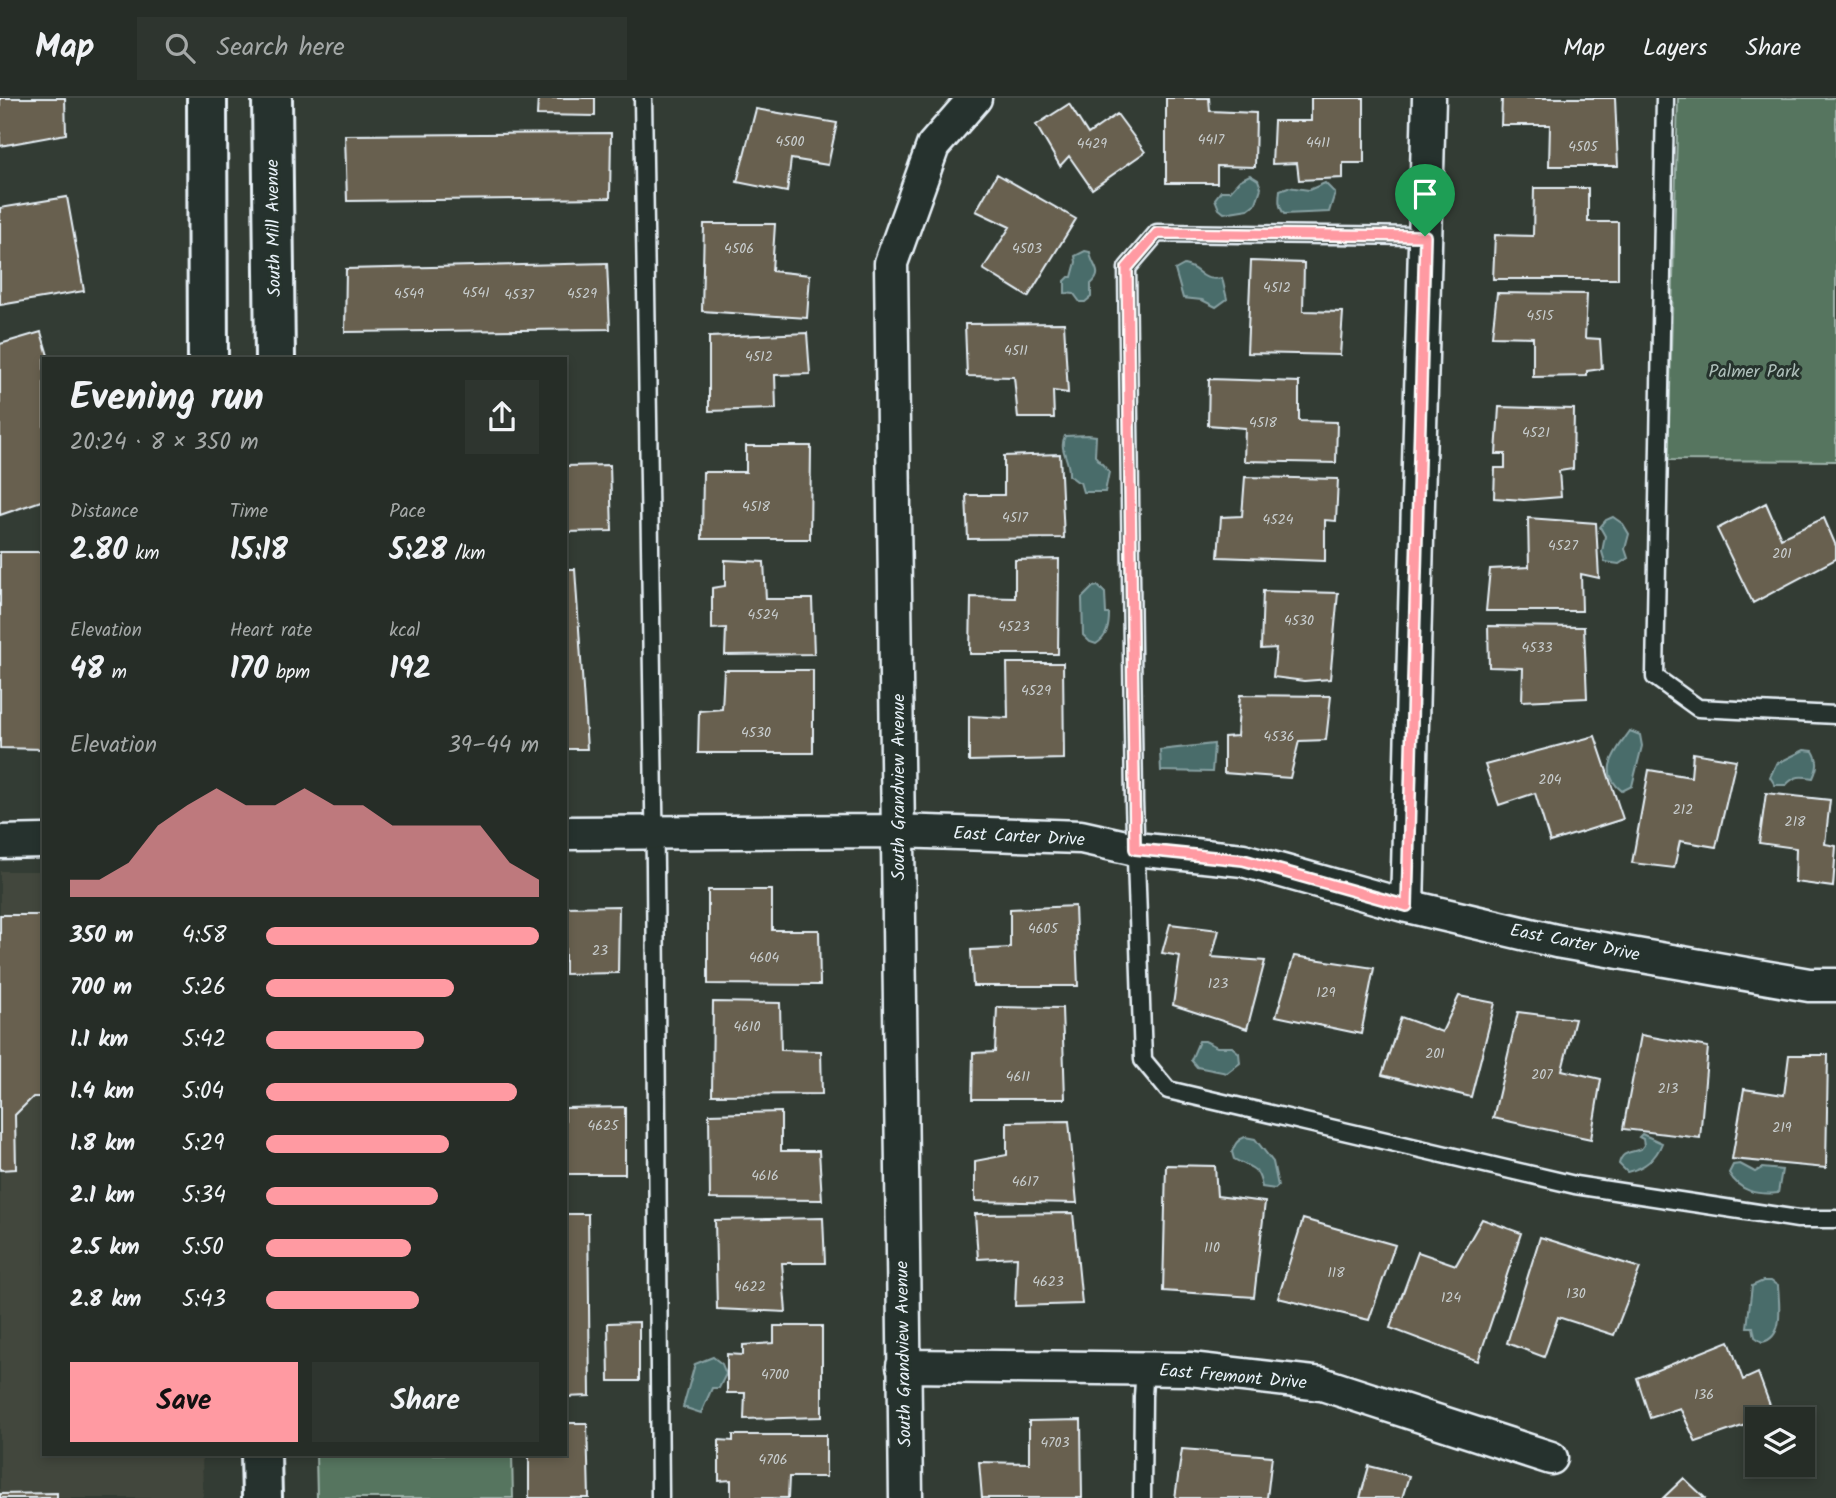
<!DOCTYPE html>
<html lang="en">
<head>
<meta charset="utf-8">
<style>
  :root { --surface:#262d27; --page:#2e352f; --text:#f1f3f6; --muted:#a4a8a7; --line:#424944; --accent:#ff9aa2 }
  body { margin:0; font-family:Kalam,sans-serif; background:var(--page); color:var(--text); height:100vh; display:flex; flex-direction:column; font-size:26px; white-space:nowrap }
  * { box-sizing:border-box; margin:0 }
  p { font-size:23px; color:var(--muted) }
  .icon { flex:none; width:38px; height:38px; fill:none; stroke:currentColor; stroke-width:2; stroke-linecap:round; stroke-linejoin:round }
  .map { position:relative; flex:1; overflow:hidden }
  .side { position:absolute; left:42px; top:259px; width:525px; height:1099px; display:flex; flex-direction:column; background:var(--surface); border-radius:0px; box-shadow:0 4px 10px #0003,0 0 0 2px var(--line) }
  .side>* { flex:none }
  .controls { position:absolute; left:1745px; top:1309px; display:grid; gap:14px }
  .controls a { display:grid; place-items:center; width:70px; height:70px; border-radius:0px; background:var(--surface); box-shadow:0 4px 10px #0003,0 0 0 2px var(--line); font-size:35px }
  .pin { position:absolute; display:grid; place-items:center; width:60px; height:60px; color:#fff; margin:-72px -30px; border-radius:50% 50% 50% 0; rotate:-45deg; box-shadow:0 0 7px #0007 }
  .pin .icon { rotate:45deg }
  .round { display:grid; place-items:center; flex:none; width:74px; height:74px; border-radius:0px; background:var(--page) }
  .head { display:flex; align-items:center; justify-content:space-between; height:119px; padding:0 28px }
  h1 { font-size:38px; font-weight:700; line-height:52px }
  .stats { display:grid; grid-template-columns:repeat(3,1fr); gap:10px; height:119px; padding:7px 28px }
  .stats div { display:grid; align-content:center }
  .stats b { font-size:30px; font-weight:700 }
  .stats small { font-size:19px; font-weight:400 }
  .stats p { font-size:19px }
  .chart { height:196px; padding:14px 28px }
  .chart p { display:flex; justify-content:space-between }
  .chart svg { width:100%; height:126px; margin-top:7px; fill:var(--accent); opacity:.7 }
  .primary-button { display:flex; gap:14px; margin-top:auto; padding:14px 28px }
  .primary-button a { flex:1; height:80px; border-radius:0px; background:var(--accent); color:#111; font-size:28px; font-weight:700; line-height:80px; text-align:center }
  .primary-button a+a { background:var(--page); color:var(--text) }
  ul { padding:0 28px; list-style:none; font-size:23px }
  li { display:grid; grid-template-columns:112px 84px 1fr; align-items:center; height:52px }
  li i { height:18px; border-radius:9px; background:var(--accent) }
  header { display:flex; align-items:center; gap:42px; box-sizing:border-box; height:98px; padding:0 35px; background:var(--surface); border-bottom:2px solid var(--line) }
  header strong { font-size:33px }
  nav { display:flex; gap:38px; margin-inline-start:auto; font-size:24px }
  .search { width:490px; height:63px; background:var(--page); display:flex; align-items:center; gap:18px; box-sizing:border-box; padding:0 24px; border-radius:0px; color:var(--muted); font-size:26px }
  .map>svg:first-child { display:block }
  .built { fill:#43473c }
  .green { fill:#56755e; stroke:#9fb3ab; stroke-width:2 }
  .water { fill:#486c6a; stroke:#88a1a3; stroke-width:2 }
  .building { fill:#676150; stroke:#e8f1f8; stroke-width:2 }
  .lines { fill:none; stroke-linecap:round; stroke-linejoin:round }
  .service-casing { stroke:#e8f1f8; stroke-width:21 }
  .minor-casing { stroke:#e8f1f8; stroke-width:37 }
  .secondary-casing { stroke:#e8f1f8; stroke-width:44 }
  .service { stroke:#26332d; stroke-width:16 }
  .minor { stroke:#26332d; stroke-width:32 }
  .secondary { stroke:#26332d; stroke-width:38 }
  .route-casing { stroke:#fff; stroke-width:14 }
  .route { stroke:#ff9aa2; stroke-width:9 }
  .labels { text-anchor:middle; stroke-width:6; stroke-linejoin:round; paint-order:stroke }
  .number-label { font-size:14px; fill:#c8cdce }
  .street-label { font-size:18px; fill:#e8f1f8; stroke:#26332d }
  .park-label { font-size:18px; fill:#aebfba; stroke:#26332d }
</style>
</head>
<body>
<header>
<strong>Map</strong>
<div class="search"><svg class="icon" aria-label="search" viewBox="0 0 24 24"><circle cx="10" cy="10" r="6"/><path d="M15 15l6 6"/></svg>Search here</div>
<nav><a>Map</a><a>Layers</a><a>Share</a></nav>
</header>
<div class="map">
<svg width="1836" height="1400" viewBox="0 0 1836 1400">
  <rect width="100%" height="100%" fill="#333c34"/>
  <filter id="ink" filterUnits="userSpaceOnUse"><feTurbulence type="fractalNoise" baseFrequency=".0143" numOctaves="2"/><feDisplacementMap in="SourceGraphic" scale="14" xChannelSelector="R" yChannelSelector="G"/><feConvolveMatrix kernelMatrix="1 2 1 2 8 2 1 2 1" color-interpolation-filters="sRGB"/></filter>
  <g filter="url(#ink)">
    <path class="built" d="M0,773H44V1356H202L203,1400H0Z"/>
    <path class="green" d="M1678,0H1836V363L1668,362Z
      M316,1356H512L513,1400H317Z"/>
    <path class="water" d="M1250,77L1258,82L1261,90L1256,105L1248,111L1224,115L1219,111L1215,101L1221,93H1230L1240,82Z
      M1325,85L1335,95L1329,114L1284,116C1278,108 1279,101 1280,92L1288,89L1309,92Z
      M1085,153L1090,154C1091,168 1105,174 1091,186V199L1085,204H1080L1074,196L1065,195V183L1069,179H1072L1076,164L1075,158Z
      M1184,167C1202,170 1198,184 1222,180L1227,201L1216,209L1202,202L1183,200L1175,172Z
      M1088,337L1096,338L1095,358L1109,374L1105,394H1083L1080,384H1078L1069,377C1070,360 1058,352 1065,338Z
      M1613,419L1623,426L1629,436L1625,451L1628,460L1619,466L1605,464L1602,454L1605,438L1600,429L1606,422Z
      M1098,488L1105,495L1106,516H1109C1109,529 1107,539 1096,546L1090,544L1083,537L1082,500L1093,489Z
      M1630,633L1640,637L1642,648L1632,688L1622,693C1596,673 1617,652 1630,633Z
      M1214,646L1212,674L1161,673L1160,652Z
      M1804,652L1813,653C1819,663 1818,669 1813,680C1801,678 1795,677 1786,687H1775L1770,679L1776,666Z
      M1199,943H1205L1217,949H1232L1239,955L1240,965L1227,975L1197,969L1191,962Z
      M1642,1036L1662,1045C1656,1061 1645,1070 1627,1074L1619,1066C1622,1053 1630,1055 1641,1051L1644,1047L1643,1041L1639,1039Z
      M1245,1039L1255,1041L1273,1064L1278,1088L1275,1091L1262,1089C1258,1067 1251,1071 1234,1061L1232,1054C1235,1046 1237,1042 1245,1039Z
      M1740,1066L1755,1074L1762,1070L1782,1072L1778,1095C1757,1097 1740,1094 1729,1075L1733,1067Z
      M1763,1183H1771L1778,1188C1779,1206 1785,1240 1762,1244L1755,1239L1753,1229H1747L1752,1188Z
      M713,1259L722,1266L726,1276L719,1290H712L701,1315L683,1309L695,1266Z"/>
    <path class="building" d="M0,0H65L66,36L0,48Z
      M538,0H595V18L537,17Z
      M1166,0H1209L1210,13L1256,15L1255,69L1217,68V85H1166Z
      M1311,0H1364V65H1343V80L1299,82L1297,65L1272,66L1274,23H1311Z
      M1502,0H1615L1618,68H1549L1550,27H1501Z
      M1069,6L1088,36L1117,16L1145,54L1092,91L1069,58L1060,68L1036,27Z
      M756,11L837,25L828,67L791,61L787,94L737,84Z
      M611,35L610,100L347,103L345,37Z
      M997,76L1076,121L1028,199L983,171L1010,129L976,113Z
      M1534,90H1588V124H1618V181H1493L1495,137L1533,138Z
      M67,99L84,193L0,207V110Z
      M704,126H775L772,173L810,177L807,220L702,213Z
      M1251,163L1304,165L1303,213L1343,214L1340,257L1247,255Z
      M607,165L610,231L345,234L346,171Z
      M1497,195L1587,196L1585,240L1600,241L1602,271L1587,273V278L1533,279V239L1492,238Z
      M1064,225L1068,295L1053,293L1054,320H1018L1014,279L967,278L965,226Z
      M41,234L49,261H44V402L0,417V246Z
      M807,235L810,276L775,277L776,311L709,313V239Z
      M1209,281L1299,284V323L1337,324L1336,365L1244,363L1245,330L1208,327Z
      M1499,309L1574,311L1573,371L1559,373L1561,399L1524,402L1494,400L1495,370H1505V356H1496Z
      M746,348H811L810,441H702L703,374H746Z
      M1060,356L1064,440L968,441L966,397H1004V358Z
      M610,367L612,433L565,434V368Z
      M1245,379L1338,381L1336,423L1325,422V463L1218,459L1221,419L1242,418Z
      M1766,405L1781,440L1824,420L1836,448V461L1753,505L1717,431Z
      M1528,420L1596,425L1599,480L1581,476L1582,513H1486L1490,471L1529,469Z
      M0,454H44V651L0,650Z
      M1059,461L1058,556H970L971,499L1015,500V462Z
      M725,462L764,464L766,501H812L814,556L725,557L726,530L712,531V490L725,488Z
      M565,471H575L587,651H565Z
      M1263,493L1338,495L1330,581L1304,583L1273,579L1276,550L1261,551Z
      M1488,528L1584,529L1587,600L1522,603L1523,570L1489,569Z
      M1007,565H1063L1064,661L969,663V618L1008,620Z
      M724,572H813V655H698L699,613L722,611Z
      M1240,597L1331,598L1326,642L1299,643L1290,680L1224,675V639L1237,638Z
      M1595,638L1623,721L1550,744L1535,695L1499,707L1485,667Z
      M1693,655L1736,662L1716,749L1680,743L1674,770L1632,765L1649,672L1691,679Z
      M1766,695L1830,702L1825,746L1836,748L1833,789L1795,784L1796,750L1759,745Z
      M708,792H772V832H819L820,887L708,886Z
      M619,808L618,875L565,876V809Z
      M1075,808L1078,888H973L971,852L1010,850V811Z
      M0,817H44V999H33L15,1017L16,1071L0,1072Z
      M1170,826L1219,832L1212,859L1265,863L1247,931L1173,907L1180,858L1162,855Z
      M1294,858L1374,870L1361,936L1276,918Z
      M1459,898L1495,905L1471,999L1382,977L1401,919L1442,934Z
      M713,904L780,905L781,952L821,953L822,996L712,997Z
      M997,909L1062,910L1065,1001H972L973,955L995,954Z
      M1518,914L1575,921L1562,972L1601,981L1591,1041L1493,1020Z
      M1641,937L1708,949L1700,1040L1623,1031Z
      M1789,957H1828L1826,1070L1732,1061L1744,991L1784,997Z
      M625,1009V1076H565V1010Z
      M781,1014V1053H819L822,1102L710,1101L709,1016Z
      M1069,1023L1077,1105L975,1103V1063L1007,1057V1024Z
      M1166,1067L1215,1068L1217,1098L1265,1104L1254,1199L1163,1193Z
      M1073,1115L1082,1206L1015,1208L1017,1159L978,1161L975,1116Z
      M565,1116H588L590,1298L565,1299Z
      M823,1120L825,1165H782L786,1214L717,1211L715,1122Z
      M1303,1121L1395,1147L1369,1222L1278,1200Z
      M1482,1121L1521,1135L1478,1263L1390,1230L1418,1154L1456,1167Z
      M1540,1139L1640,1170L1614,1237L1558,1219L1544,1259L1507,1245Z
      M639,1224V1283H609L608,1225Z
      M774,1228H822V1319L744,1321L745,1295H727V1256L743,1257V1247L774,1245Z
      M1729,1243L1743,1282L1758,1275L1774,1318L1757,1321V1323L1696,1344L1680,1310L1650,1320L1637,1280Z
      M1081,1322L1082,1400H982L979,1364L1029,1365V1323Z
      M565,1325H587L589,1400H529V1356H565Z
      M733,1337H826V1379H789L788,1400H731V1382L719,1383V1342L733,1343Z
      M1182,1351L1272,1358L1267,1400H1175Z
      M1369,1368L1409,1378L1402,1400H1360Z
      M1684,1380L1705,1400H1663Z
      M57,1395V1400H0V1396Z"/>
    <g class="lines">
      <defs>
        <path id="service" d="M643,0L655,769L660,1400
          M1665,0L1655,579L1698,610L1836,617
          M1425,138L1157,135L1127,170L1134,704L1143,962L1168,992L1575,1087L1798,1121H1836
          M1142,1400L1143,1298L1145,1270"/>
        <path id="minor" d="M565,735L897,733L1081,739L1135,751L1243,762L1407,808L1556,843L1809,887H1836
          M0,744L44,743
          M1407,808L1429,0
          M903,1268L1190,1271L1322,1286L1551,1360
          M906,1400L891,165L933,48L975,0"/>
        <path id="secondary" d="M207,0L208,261
          M272,0L275,261
          M261,1356L262,1400"/>
      </defs>
      <use href="#service" class="service-casing"/>
      <use href="#minor" class="minor-casing"/>
      <use href="#secondary" class="secondary-casing"/>
      <use href="#service" class="service"/>
      <use href="#minor" class="minor"/>
      <use href="#secondary" class="secondary"/>
    </g>
  </g>
  <g class="lines" filter="url(#ink)">
    <defs>
      <path id="route" d="M1157,135L1425,138L1407,808L1243,762L1135,751L1127,170Z"/>
    </defs>
    <use href="#route" class="route-casing"/>
    <use href="#route" class="route"/>
  </g>
  <g class="labels">
    <g class="number-label">
      <text x="1211" y="46">4417</text>
      <text x="790" y="48">4500</text>
      <text x="1318" y="49">4411</text>
      <text x="1092" y="50">4429</text>
      <text x="1583" y="53">4505</text>
      <text x="739" y="155">4506</text>
      <text x="1027" y="155">4503</text>
      <text x="1277" y="194">4512</text>
      <text x="476" y="199">4541</text>
      <text x="409" y="200">4549</text>
      <text x="582" y="200">4529</text>
      <text x="519" y="201">4537</text>
      <text x="1540" y="222">4515</text>
      <text x="1016" y="257">4511</text>
      <text x="759" y="263">4512</text>
      <text x="1263" y="329">4518</text>
      <text x="1536" y="339">4521</text>
      <text x="756" y="413">4518</text>
      <text x="1015" y="424">4517</text>
      <text x="1278" y="426">4524</text>
      <text x="1563" y="452">4527</text>
      <text x="1782" y="460">201</text>
      <text x="763" y="521">4524</text>
      <text x="1299" y="527">4530</text>
      <text x="1014" y="533">4523</text>
      <text x="1537" y="554">4533</text>
      <text x="1036" y="597">4529</text>
      <text x="756" y="639">4530</text>
      <text x="1279" y="643">4536</text>
      <text x="1550" y="686">204</text>
      <text x="1683" y="716">212</text>
      <text x="1795" y="728">218</text>
      <text x="1043" y="835">4605</text>
      <text x="600" y="857">23</text>
      <text x="764" y="864">4604</text>
      <text x="1218" y="890">123</text>
      <text x="1326" y="899">129</text>
      <text x="747" y="933">4610</text>
      <text x="1435" y="960">201</text>
      <text x="1542" y="981">207</text>
      <text x="1018" y="983">4611</text>
      <text x="1668" y="995">213</text>
      <text x="603" y="1032">4625</text>
      <text x="1782" y="1034">219</text>
      <text x="765" y="1082">4616</text>
      <text x="1025" y="1088">4617</text>
      <text x="1212" y="1154">110</text>
      <text x="1336" y="1179">118</text>
      <text x="1048" y="1188">4623</text>
      <text x="750" y="1193">4622</text>
      <text x="1576" y="1200">130</text>
      <text x="1451" y="1204">124</text>
      <text x="775" y="1281">4700</text>
      <text x="1704" y="1301">136</text>
      <text x="1055" y="1349">4703</text>
      <text x="773" y="1366">4706</text>
    </g>
    <g class="street-label">
      <text transform="translate(273 130) rotate(-91)" y="6">South Mill Avenue</text>
      <text transform="translate(898 689) rotate(-90)" y="6">South Grandview Avenue</text>
      <text transform="translate(1019 738) rotate(3)" y="6">East Carter Drive</text>
      <text transform="translate(1575 844) rotate(11)" y="6">East Carter Drive</text>
      <text transform="translate(903 1256) rotate(-91)" y="6">South Grandview Avenue</text>
      <text transform="translate(1233 1278) rotate(5)" y="6">East Fremont Drive</text>
    </g>
    <g class="park-label">
      <text x="1754" y="279">Palmer Park</text>
    </g>
  </g>
</svg>
<div class="controls">
<a><svg class="icon" aria-label="layers" viewBox="0 0 24 24"><path d="M12 4l9 5-9 5-9-5zM3 14l9 5 9-5"/></svg></a>
</div>
<div class="pin" style="left:1425px;top:138px;background:#1e9e55"><svg class="icon" aria-label="arrive" viewBox="0 0 24 24"><path d="M6 21V4h12l-3 4 3 4H6"/></svg></div>
<section class="side">
<div class="head"><div><h1>Evening run</h1><p>20:24 · 8 × 350 m</p></div><a class="round"><svg class="icon" aria-label="share" viewBox="0 0 24 24"><path d="M12 15V3M7 8l5-5 5 5M5 13v7h14v-7"/></svg></a></div>
<div class="stats">
<div><p>Distance</p><b>2.80<small> km</small></b></div>
<div><p>Time</p><b>15:18</b></div>
<div><p>Pace</p><b>5:28<small> /km</small></b></div>
</div>
<div class="stats">
<div><p>Elevation</p><b>48<small> m</small></b></div>
<div><p>Heart rate</p><b>170<small> bpm</small></b></div>
<div><p>kcal</p><b>192</b></div>
</div>
<div class="chart"><p><span>Elevation</span>39–44 m</p>
<svg viewBox="0 0 160 44" preserveAspectRatio="none"><path d="M0 44V38L10 38L20 32L30 19L40 12L50 6L60 12L70 12L80 6L90 12L100 12L110 19L120 19L130 19L140 19L150 32L160 38V44z"/></svg>
</div>
<ul>
<li><b>350 m</b>4:58<i style="width:100%"></i></li>
<li><b>700 m</b>5:26<i style="width:69%"></i></li>
<li><b>1.1 km</b>5:42<i style="width:58%"></i></li>
<li><b>1.4 km</b>5:04<i style="width:92%"></i></li>
<li><b>1.8 km</b>5:29<i style="width:67%"></i></li>
<li><b>2.1 km</b>5:34<i style="width:63%"></i></li>
<li><b>2.5 km</b>5:50<i style="width:53%"></i></li>
<li><b>2.8 km</b>5:43<i style="width:56%"></i></li>
</ul>
<div class="primary-button"><a>Save</a><a>Share</a></div>
</section>
</div>
</body>
</html>
